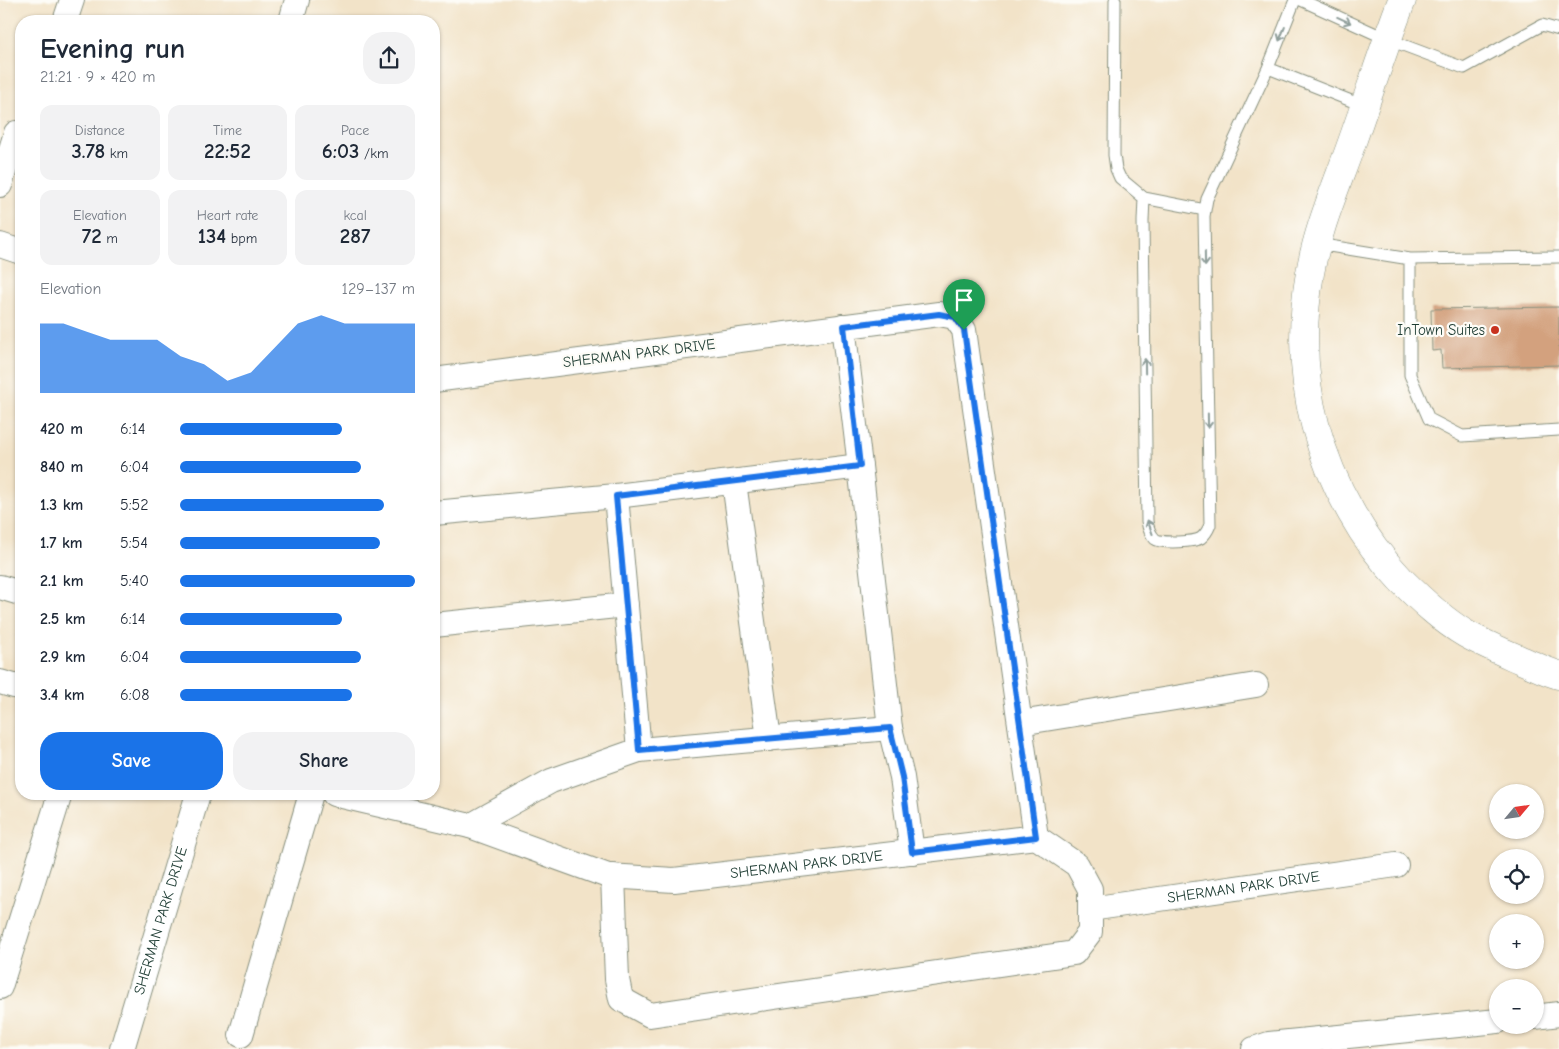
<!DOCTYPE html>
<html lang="en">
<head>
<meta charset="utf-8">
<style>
  :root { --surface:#fff; --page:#f2f2f3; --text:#1f2937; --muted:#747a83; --accent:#1a73e8 }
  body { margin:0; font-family:"Comic Neue",sans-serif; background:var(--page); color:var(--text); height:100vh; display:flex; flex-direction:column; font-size:19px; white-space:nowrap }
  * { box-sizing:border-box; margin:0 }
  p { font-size:16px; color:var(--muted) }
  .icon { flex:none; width:28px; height:28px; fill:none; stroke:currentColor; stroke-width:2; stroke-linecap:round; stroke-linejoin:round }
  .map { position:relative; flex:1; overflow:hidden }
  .panel { position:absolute; left:15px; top:15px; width:425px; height:785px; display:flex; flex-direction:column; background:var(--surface); border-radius:20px; box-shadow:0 1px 4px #0004 }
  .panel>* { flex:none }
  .needle { width:32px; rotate:61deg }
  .tools { position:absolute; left:1489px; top:784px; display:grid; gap:10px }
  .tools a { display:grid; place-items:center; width:55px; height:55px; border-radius:50%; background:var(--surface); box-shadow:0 1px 4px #0004; font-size:25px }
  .pin { position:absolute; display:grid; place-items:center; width:42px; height:42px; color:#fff; margin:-51px -21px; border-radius:50% 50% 50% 0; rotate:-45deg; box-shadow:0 0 5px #0007 }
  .pin .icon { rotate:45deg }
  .round { display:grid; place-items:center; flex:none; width:52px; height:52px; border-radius:20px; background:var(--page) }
  .head { display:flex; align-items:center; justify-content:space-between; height:85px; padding:0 25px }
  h1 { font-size:28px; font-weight:800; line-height:38px }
  .metrics { display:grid; grid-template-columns:repeat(3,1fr); gap:8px; height:85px; padding:5px 25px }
  .metrics div { display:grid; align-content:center; border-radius:12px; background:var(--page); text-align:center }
  .metrics b { font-size:21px; font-weight:800 }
  .metrics small { font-size:14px; font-weight:400 }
  .metrics p { font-size:14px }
  .chart { height:140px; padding:10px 25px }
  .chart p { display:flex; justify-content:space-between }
  .chart svg { width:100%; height:90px; margin-top:5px; fill:var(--accent); opacity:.7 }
  .action { display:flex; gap:10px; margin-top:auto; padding:10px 25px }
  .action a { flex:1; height:58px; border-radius:20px; background:var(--accent); color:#fff; font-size:20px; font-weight:800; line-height:58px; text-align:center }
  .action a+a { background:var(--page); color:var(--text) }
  ul { padding:0 25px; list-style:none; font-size:16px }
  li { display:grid; grid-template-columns:80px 60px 1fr; align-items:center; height:38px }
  li i { height:12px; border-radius:6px; background:var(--accent) }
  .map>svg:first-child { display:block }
  .building { fill:#d3a17e }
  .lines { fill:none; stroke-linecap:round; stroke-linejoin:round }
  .service-casing { stroke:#88907e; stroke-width:13 }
  .minor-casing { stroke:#88907e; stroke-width:26 }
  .trunk-casing { stroke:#88907e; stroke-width:29 }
  .service { stroke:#fff; stroke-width:11 }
  .minor { stroke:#fff; stroke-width:24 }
  .trunk { stroke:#fff; stroke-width:28 }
  .oneway { stroke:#8f9e9a }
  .route-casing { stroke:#fff; stroke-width:10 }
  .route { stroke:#1a73e8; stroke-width:6 }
  .poi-dot { fill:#c8321e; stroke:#fdfcf7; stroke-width:2 }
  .labels { text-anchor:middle; stroke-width:4.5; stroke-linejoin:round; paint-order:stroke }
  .poi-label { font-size:15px; fill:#1f3d34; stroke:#fdfcf7; text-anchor:end }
  .street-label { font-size:15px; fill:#1f3d34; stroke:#fdfcf7 }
</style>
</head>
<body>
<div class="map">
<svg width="1559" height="1049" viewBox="0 0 1559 1049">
  <rect width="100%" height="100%" fill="#fdfcf7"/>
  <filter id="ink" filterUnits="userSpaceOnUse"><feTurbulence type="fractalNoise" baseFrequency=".02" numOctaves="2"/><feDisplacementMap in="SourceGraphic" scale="10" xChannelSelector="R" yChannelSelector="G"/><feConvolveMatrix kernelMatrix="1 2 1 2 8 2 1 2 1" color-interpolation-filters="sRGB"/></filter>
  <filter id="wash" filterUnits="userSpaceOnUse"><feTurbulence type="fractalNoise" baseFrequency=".0096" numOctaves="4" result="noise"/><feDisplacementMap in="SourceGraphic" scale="20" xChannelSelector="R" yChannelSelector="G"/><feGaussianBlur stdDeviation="1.12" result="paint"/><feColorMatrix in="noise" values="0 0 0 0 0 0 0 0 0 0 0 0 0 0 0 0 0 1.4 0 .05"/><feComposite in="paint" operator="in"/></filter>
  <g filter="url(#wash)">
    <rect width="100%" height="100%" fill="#f2e3c8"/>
    <g id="blocks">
      <path class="building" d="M1559,307V365L1442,368L1441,350L1432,351L1431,309Z"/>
    </g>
  </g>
  <g filter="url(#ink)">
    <use href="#blocks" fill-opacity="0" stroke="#88907e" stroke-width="1"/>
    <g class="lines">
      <defs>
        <path id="service" d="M1115,0L1114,155L1116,169L1120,178L1144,198L1205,210
          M1301,0L1387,39L1464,68L1542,25L1559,30
          M1268,68L1364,106
          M1144,198L1143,221L1147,521C1148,528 1150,534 1155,539C1161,544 1195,542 1201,538C1206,534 1208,530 1210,525L1204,216L1207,199L1268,68L1295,0
          M1317,244L1410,259L1559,257
          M1410,259V375L1429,419L1462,436L1559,430"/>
        <g id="minor">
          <path d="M65,21L72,0"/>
          <path d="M291,21L297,0"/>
          <path d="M0,185L16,133"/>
          <path d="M0,245L21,252"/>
          <path d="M843,326L860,466"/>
          <path d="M734,482L769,739"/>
          <path d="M616,496L639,750"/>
          <path d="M434,513L616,496L860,466L890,728L639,750L551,781L470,826"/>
          <path d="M0,587L20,593L21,590"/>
          <path d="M434,625L626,605"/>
          <path d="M0,682L21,688"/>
          <path d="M1020,723L1256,685"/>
          <path d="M890,728L902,777L912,852"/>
          <path id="s1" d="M334,794L470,826L608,876L674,880L1036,837L964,330L955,317L939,314L434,380"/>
          <path d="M613,876L617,979L621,999L650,1015L1074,953L1090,932V889L1077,865L1036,837"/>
          <path id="s2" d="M1090,909L1396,865"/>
          <path d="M0,987L60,794"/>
          <path d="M1535,1017L1559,1014"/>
          <path d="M241,1035L311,794"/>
          <path id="s3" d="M122,1049L198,794"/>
          <path d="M1254,1049L1269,1044L1498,1021"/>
        </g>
        <path id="trunk" d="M1402,0C1384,47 1369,94 1352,142C1337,185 1318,227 1310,273C1295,357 1309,438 1351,512C1365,537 1381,559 1401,580C1421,600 1442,620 1466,634C1484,644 1503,652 1521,660C1534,665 1546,672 1559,675"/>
      </defs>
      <use href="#service" class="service-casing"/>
      <use href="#minor" class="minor-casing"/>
      <use href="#trunk" class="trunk-casing"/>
      <use href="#service" class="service"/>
      <use href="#minor" class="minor"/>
      <use href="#trunk" class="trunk"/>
    </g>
    <defs><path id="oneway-shaft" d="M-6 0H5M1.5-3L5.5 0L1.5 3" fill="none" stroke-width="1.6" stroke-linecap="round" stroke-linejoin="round" transform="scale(1.25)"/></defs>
    <g class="oneway">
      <use href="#oneway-shaft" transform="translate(1344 20) rotate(24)"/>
      <use href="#oneway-shaft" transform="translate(1282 34) rotate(112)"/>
      <use href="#oneway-shaft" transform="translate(1205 259) rotate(89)"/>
      <use href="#oneway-shaft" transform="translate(1145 366) rotate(-91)"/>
      <use href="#oneway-shaft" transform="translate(1208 421) rotate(89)"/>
      <use href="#oneway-shaft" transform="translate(1150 527) rotate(-110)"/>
    </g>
  </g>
  <g class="lines" filter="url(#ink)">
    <defs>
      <path id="route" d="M939,314L955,317L964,330L1036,837L912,852L902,777L890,728L639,750L616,496L860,466L844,326Z"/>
    </defs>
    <use href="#route" class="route-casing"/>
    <use href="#route" class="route"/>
  </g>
  <circle class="poi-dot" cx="1495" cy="330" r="5"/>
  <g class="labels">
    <g class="poi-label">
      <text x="1485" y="335">InTown Suites</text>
    </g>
    <g class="street-label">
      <text transform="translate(639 353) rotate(-7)" y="5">SHERMAN PARK DRIVE</text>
      <text dy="5" stroke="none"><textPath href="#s1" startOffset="486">SHERMAN PARK DRIVE</textPath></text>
      <text dy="5" stroke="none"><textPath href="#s2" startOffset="155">SHERMAN PARK DRIVE</textPath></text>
      <text dy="5" stroke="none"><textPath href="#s3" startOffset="134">SHERMAN PARK DRIVE</textPath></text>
    </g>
  </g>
</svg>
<div class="tools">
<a><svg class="needle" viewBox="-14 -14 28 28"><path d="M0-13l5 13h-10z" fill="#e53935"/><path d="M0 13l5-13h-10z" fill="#747a83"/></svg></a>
<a><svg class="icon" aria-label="locate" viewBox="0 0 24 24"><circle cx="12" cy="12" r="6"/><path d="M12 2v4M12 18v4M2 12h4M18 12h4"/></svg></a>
<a>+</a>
<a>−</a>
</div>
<div class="pin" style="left:964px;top:330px;background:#1e9e55"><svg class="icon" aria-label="arrive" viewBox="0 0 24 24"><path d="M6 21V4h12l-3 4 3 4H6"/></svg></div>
<section class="panel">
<div class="head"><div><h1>Evening run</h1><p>21:21 · 9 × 420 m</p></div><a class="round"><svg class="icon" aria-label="share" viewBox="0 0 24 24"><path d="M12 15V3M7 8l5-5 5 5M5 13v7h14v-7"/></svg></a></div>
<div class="metrics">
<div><p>Distance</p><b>3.78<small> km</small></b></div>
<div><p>Time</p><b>22:52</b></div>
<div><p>Pace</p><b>6:03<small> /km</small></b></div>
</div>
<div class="metrics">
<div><p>Elevation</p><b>72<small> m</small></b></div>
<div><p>Heart rate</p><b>134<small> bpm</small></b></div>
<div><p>kcal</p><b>287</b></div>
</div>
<div class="chart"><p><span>Elevation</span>129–137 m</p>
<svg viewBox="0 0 160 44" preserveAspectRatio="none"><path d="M0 44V10L10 10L20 14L30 18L40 18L50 18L60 26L70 30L80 38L90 34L100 22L110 10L120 6L130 10L140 10L150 10L160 10V44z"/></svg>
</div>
<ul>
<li><b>420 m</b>6:14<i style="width:69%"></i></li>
<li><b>840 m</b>6:04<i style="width:77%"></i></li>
<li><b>1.3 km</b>5:52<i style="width:87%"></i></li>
<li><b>1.7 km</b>5:54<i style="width:85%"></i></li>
<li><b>2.1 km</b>5:40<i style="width:100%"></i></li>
<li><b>2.5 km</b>6:14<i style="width:69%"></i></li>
<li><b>2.9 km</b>6:04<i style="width:77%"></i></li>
<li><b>3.4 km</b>6:08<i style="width:73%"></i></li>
</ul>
<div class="action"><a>Save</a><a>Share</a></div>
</section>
</div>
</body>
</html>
